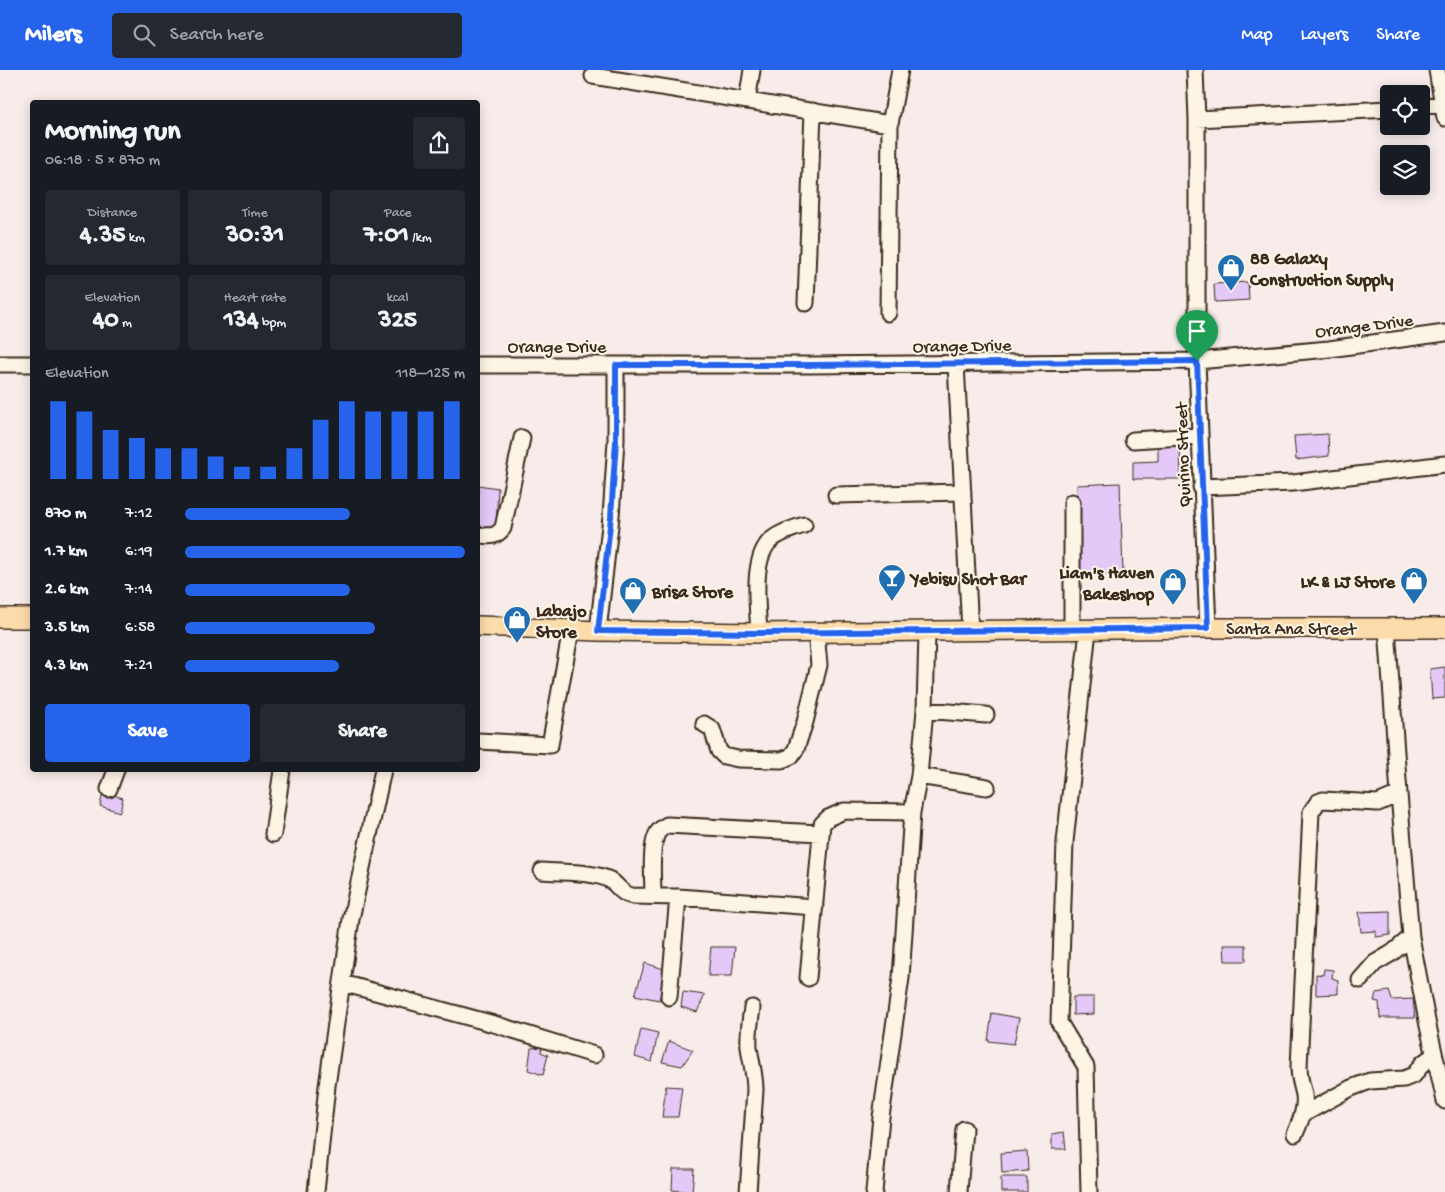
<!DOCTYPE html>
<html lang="en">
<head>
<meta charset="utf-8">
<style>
  :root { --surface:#171b24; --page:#242831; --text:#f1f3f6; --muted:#9ea1a6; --accent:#2563eb }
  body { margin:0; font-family:"Gochi Hand",sans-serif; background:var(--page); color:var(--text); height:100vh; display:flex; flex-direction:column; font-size:19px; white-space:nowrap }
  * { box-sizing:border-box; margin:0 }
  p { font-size:16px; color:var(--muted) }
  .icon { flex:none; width:28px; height:28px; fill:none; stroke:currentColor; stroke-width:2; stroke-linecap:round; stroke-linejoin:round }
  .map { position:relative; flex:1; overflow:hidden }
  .drawer { position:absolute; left:30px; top:30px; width:450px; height:672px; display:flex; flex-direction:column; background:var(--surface); border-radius:5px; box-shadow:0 2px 12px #0003 }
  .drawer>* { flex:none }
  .tools { position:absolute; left:1380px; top:15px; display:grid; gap:10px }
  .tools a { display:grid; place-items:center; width:50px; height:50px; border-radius:5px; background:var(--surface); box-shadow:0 2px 12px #0003; font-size:25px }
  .pin { position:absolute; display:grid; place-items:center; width:42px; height:42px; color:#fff; margin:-51px -21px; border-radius:50% 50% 50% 0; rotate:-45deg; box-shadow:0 0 5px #0007 }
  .pin .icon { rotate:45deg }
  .round { display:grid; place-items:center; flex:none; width:52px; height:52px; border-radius:5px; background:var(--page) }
  .summary { display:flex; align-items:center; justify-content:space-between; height:85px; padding:0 15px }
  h1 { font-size:28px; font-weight:700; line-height:38px }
  .metrics { display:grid; grid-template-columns:repeat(3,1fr); gap:8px; height:85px; padding:5px 15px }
  .metrics div { display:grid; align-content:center; border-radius:5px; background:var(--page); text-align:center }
  .metrics b { font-size:25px; font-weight:700 }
  .metrics small { font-size:14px; font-weight:400 }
  .metrics p { font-size:14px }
  .chart { height:140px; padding:10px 15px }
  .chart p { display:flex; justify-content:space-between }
  .chart svg { width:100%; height:90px; margin-top:5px; stroke:var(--accent); stroke-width:6 }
  .action { display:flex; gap:10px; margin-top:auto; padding:10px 15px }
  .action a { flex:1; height:58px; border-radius:5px; background:var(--accent); color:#fff; font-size:20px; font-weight:700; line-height:58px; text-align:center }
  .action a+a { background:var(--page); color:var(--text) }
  ul { padding:0 15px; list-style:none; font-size:16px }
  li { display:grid; grid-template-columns:80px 60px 1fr; align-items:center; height:38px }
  li i { height:12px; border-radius:6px; background:var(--accent) }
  header { display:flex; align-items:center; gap:30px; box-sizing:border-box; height:70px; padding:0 25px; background:var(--accent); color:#fff }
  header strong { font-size:24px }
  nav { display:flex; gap:28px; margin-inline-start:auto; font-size:18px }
  .search { width:350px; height:45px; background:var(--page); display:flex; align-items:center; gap:12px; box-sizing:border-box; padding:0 18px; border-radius:5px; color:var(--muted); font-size:19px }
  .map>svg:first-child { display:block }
  .building { fill:#e4c8f7; stroke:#3b2a1e }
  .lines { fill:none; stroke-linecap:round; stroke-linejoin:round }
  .minor-casing { stroke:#3b2a1e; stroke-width:19 }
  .major-casing { stroke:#3b2a1e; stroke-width:22 }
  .minor { stroke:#fcf5e5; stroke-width:15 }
  .major { stroke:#fddcac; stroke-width:19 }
  .route-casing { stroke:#fff; stroke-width:10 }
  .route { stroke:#2563eb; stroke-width:6 }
  .labels { text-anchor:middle; stroke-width:4; stroke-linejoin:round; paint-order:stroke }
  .poi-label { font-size:18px; font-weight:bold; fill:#3b2a1e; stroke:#fcf5e5; text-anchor:start }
  .street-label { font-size:18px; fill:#3b2a1e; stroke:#fcf5e5 }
</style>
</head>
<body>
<header>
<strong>Milers</strong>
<div class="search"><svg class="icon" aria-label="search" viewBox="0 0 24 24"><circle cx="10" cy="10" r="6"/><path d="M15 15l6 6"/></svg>Search here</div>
<nav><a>Map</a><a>Layers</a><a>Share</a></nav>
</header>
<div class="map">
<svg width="1445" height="1122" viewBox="0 0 1445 1122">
  <rect width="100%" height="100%" fill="#f7ece9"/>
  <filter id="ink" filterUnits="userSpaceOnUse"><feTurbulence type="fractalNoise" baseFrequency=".02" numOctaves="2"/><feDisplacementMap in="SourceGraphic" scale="10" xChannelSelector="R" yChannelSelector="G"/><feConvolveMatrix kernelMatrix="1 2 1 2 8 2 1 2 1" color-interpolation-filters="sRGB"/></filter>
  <g filter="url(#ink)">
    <path class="building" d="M1248,212L1249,230L1215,232L1214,214Z
      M1328,364L1329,386L1296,390L1294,366Z
      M1158,374H1180L1181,409H1133V392L1158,391Z
      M1120,413L1123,503L1080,505L1077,415Z
      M478,415L498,418L496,458L478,457Z
      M1445,597V628L1432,629L1430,599Z
      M103,722L123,728L120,742L100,736Z
      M1390,841V865L1376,867V861L1361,862L1359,842Z
      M1224,875H1246V891H1225Z
      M711,877H735L732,906H708Z
      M645,893L667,900L659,930L635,925Z
      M1324,899L1333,900L1332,908L1338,910V924L1316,925V904L1323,905Z
      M1389,921L1392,930L1413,929L1415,948H1380L1379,932L1374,931L1376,923Z
      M683,922L705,925L697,942L681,937Z
      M1073,927H1094V944L1073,945Z
      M992,943L1019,948L1014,974L988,971Z
      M641,959L658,963L652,992L635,987Z
      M669,971L693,980L682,996L662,992Z
      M542,977L541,982L548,985L543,1005L528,1000L531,978Z
      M666,1016L682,1017L678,1047H662Z
      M1064,1062L1066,1079H1052V1064Z
      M1027,1081L1028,1101L1002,1103L1001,1083Z
      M673,1099H694L692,1122L672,1120Z
      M1001,1107H1027V1122H1001Z"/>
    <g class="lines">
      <defs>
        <path id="minor" d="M1195,0L1197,49V291L1208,558
          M1437,0L1445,48
          M593,6L890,54
          M747,31L752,0
          M1421,36L1445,34
          M1197,49L1389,39
          M806,233L813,41
          M888,243L890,54L900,0
          M0,294H32
          M956,294L970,561
          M478,295H810L1197,291L1329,279L1445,263
          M1133,370L1199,366
          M1201,417L1293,413L1445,394
          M836,425L963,422
          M478,465C490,466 495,468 503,458L522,368
          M1387,558L1399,724L1411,867L1428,956L1445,1031
          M1072,560V432
          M1088,560L1065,772L1059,952L1086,997L1089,1122
          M598,561L611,447L616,371V295
          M759,563C758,539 751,492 769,472C778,463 792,459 804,455
          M925,640L986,645
          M704,654L712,659L719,681L724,686L738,689L782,690L791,686L796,679L805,652L819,595L816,562
          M478,671L550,675L571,560
          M919,706L987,717
          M109,719L116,700
          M273,764L282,700
          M542,801C561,803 593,801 610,810C618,815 621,824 632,826L678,827L815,837
          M653,826C653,809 650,782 656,766C658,760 662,758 667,755L820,763
          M808,908L822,754L828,748L844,741L912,742
          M1360,910L1375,893L1392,883L1411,867
          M342,913L494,954L594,985
          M669,927L678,827
          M1302,1045L1351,1018L1370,1011L1404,1009L1414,1005L1423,993L1434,985
          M1295,1064C1300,1052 1306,1039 1304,1025C1302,1014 1299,1010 1299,997L1311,742L1318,732L1323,730L1378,733L1399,724
          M316,1122L327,1016L351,849L383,700
          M748,1122L755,1020C755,1005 751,992 749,977C748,964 750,951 752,938
          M874,1122L881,1047L901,908L912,742L919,706L925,640L927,562
          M959,1122L964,1059"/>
        <path id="major" d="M0,548H32
          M478,556L598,561L759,563L1208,558H1445"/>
      </defs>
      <use href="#minor" class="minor-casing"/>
      <use href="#major" class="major-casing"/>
      <use href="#minor" class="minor"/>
      <use href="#major" class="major"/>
    </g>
  </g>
  <g class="lines" filter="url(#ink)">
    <defs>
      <path id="route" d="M1197,291L1208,558L759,563L598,561L611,447L616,371V295H810Z"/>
    </defs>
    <use href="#route" class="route-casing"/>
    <use href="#route" class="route"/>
  </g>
  <defs>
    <symbol id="shop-pin" viewBox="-11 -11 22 30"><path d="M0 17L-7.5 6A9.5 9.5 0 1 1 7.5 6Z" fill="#1f6fb2" stroke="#fcf5e5"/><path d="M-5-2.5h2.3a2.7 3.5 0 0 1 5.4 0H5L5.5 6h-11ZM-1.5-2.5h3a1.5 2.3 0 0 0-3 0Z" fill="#fff"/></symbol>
    <symbol id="bar-pin" viewBox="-11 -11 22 30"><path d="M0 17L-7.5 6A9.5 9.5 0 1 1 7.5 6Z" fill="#1f6fb2" stroke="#fcf5e5"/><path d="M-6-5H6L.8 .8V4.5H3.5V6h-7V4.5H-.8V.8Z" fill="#fff"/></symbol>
  </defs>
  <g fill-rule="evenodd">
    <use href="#shop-pin" x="1215" y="182" width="32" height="43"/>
    <use href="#bar-pin" x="876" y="492" width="32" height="43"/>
    <use href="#shop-pin" x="1398" y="495" width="32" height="43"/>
    <use href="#shop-pin" x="1157" y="496" width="32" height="43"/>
    <use href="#shop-pin" x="617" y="505" width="32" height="43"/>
    <use href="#shop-pin" x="501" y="534" width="32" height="43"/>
  </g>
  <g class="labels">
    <g class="poi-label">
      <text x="1250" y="194">88 Galaxy<tspan x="1250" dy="21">Construction Supply</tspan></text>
      <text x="1154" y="508" text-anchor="end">Liam's Haven<tspan x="1154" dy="21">Bakeshop</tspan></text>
      <text x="911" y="514">Yebisu Shot Bar</text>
      <text x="1395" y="517" text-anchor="end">LK &amp; LJ Store</text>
      <text x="652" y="527">Brisa Store</text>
      <text x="536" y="546">Labajo<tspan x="536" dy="21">Store</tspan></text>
    </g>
    <g class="street-label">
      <text transform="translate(1364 255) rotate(-7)" y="6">Orange Drive</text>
      <text transform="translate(962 275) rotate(-1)" y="6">Orange Drive</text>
      <text x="557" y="282">Orange Drive</text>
      <text transform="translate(1182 385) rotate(-92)" y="6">Quirino Street</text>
      <text x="1291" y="564">Santa Ana Street</text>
    </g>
  </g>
</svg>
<div class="tools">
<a><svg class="icon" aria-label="locate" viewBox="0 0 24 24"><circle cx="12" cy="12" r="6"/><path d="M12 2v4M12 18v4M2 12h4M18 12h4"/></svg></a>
<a><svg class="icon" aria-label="layers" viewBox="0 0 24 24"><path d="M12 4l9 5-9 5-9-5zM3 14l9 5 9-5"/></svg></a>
</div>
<div class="pin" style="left:1197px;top:291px;background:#1e9e55"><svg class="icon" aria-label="arrive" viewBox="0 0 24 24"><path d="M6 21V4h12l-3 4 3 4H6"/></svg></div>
<section class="drawer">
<div class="summary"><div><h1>Morning run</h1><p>06:18 · 5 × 870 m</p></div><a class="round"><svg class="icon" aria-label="share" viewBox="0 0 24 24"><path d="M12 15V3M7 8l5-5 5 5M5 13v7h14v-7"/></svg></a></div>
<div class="metrics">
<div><p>Distance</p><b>4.35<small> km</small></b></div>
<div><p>Time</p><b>30:31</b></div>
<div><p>Pace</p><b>7:01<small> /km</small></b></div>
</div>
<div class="metrics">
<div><p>Elevation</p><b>40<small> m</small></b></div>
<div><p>Heart rate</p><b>134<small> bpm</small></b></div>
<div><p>kcal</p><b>325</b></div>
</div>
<div class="chart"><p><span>Elevation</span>118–125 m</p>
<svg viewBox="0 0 160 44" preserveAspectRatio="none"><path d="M5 44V6M15 44V11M25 44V20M35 44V24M45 44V29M55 44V29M65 44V33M75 44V38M85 44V38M95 44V29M105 44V15M115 44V6M125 44V11M135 44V11M145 44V11M155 44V6"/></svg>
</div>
<ul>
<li><b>870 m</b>7:12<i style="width:59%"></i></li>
<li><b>1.7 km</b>6:19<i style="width:100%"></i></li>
<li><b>2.6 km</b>7:14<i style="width:59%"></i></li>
<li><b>3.5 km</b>6:58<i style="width:68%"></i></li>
<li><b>4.3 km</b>7:21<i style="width:55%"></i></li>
</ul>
<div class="action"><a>Save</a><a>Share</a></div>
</section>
</div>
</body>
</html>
